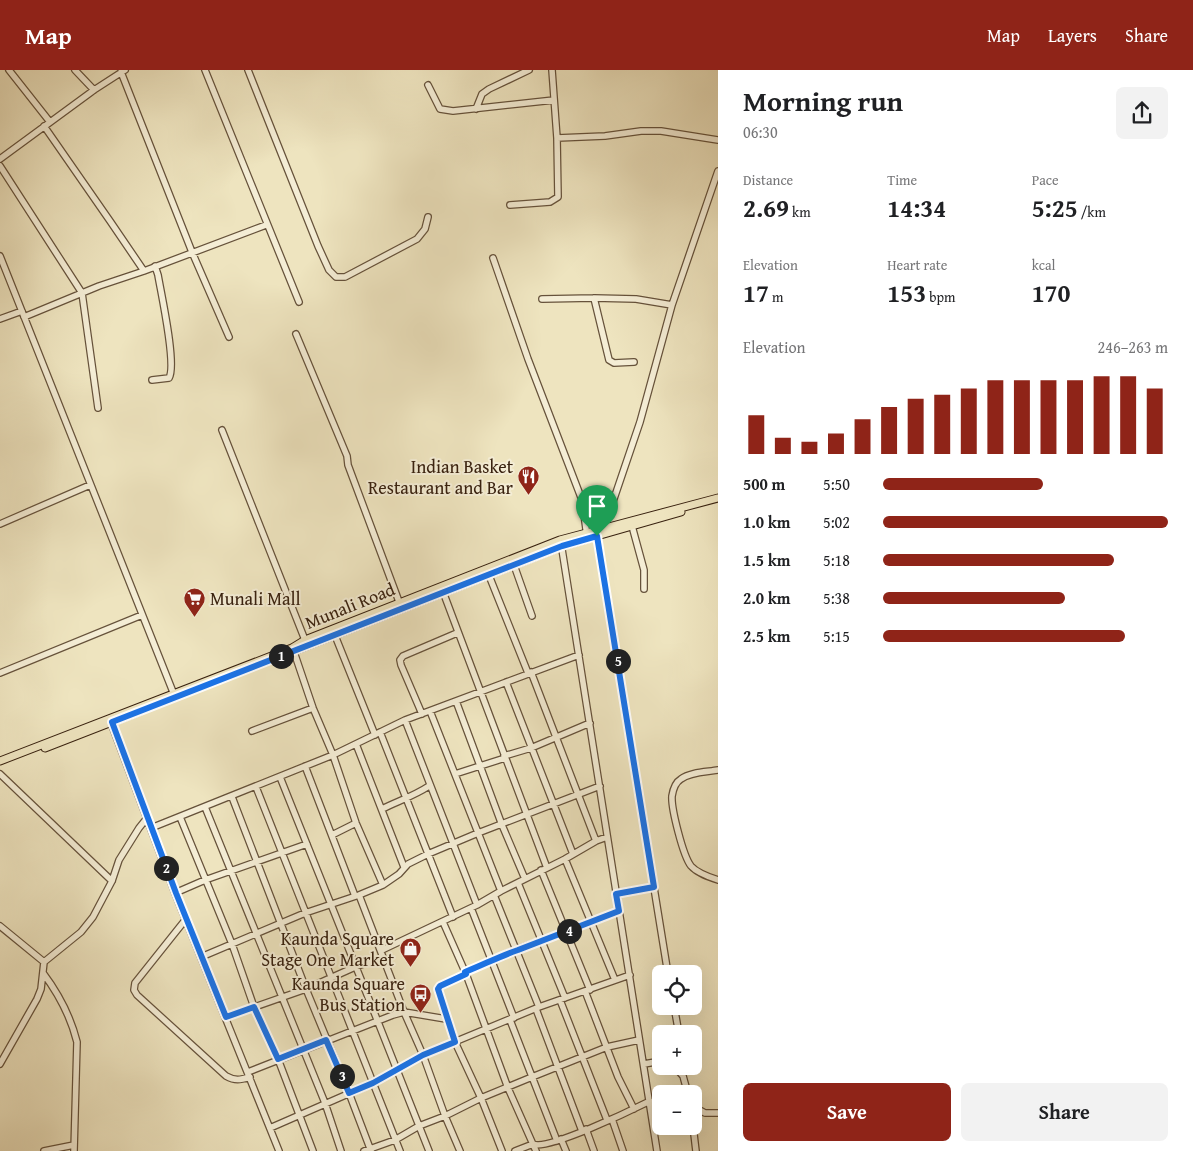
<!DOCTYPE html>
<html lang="en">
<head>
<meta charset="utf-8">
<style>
  :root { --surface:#fff; --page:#f2f2f2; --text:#202124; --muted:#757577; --accent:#8f2418 }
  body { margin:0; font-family:"Gentium Book Plus",serif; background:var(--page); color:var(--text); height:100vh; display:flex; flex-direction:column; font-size:19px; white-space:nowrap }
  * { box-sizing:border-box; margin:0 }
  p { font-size:16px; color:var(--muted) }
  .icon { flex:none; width:28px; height:28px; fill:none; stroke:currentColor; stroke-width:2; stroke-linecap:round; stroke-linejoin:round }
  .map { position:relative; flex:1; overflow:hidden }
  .drawer { display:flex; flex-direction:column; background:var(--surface); width:475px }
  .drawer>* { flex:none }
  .controls { position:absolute; left:652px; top:895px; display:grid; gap:10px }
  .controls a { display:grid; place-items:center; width:50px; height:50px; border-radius:8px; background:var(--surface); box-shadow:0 5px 20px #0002; font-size:25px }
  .pin { position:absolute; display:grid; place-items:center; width:42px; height:42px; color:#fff; margin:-51px -21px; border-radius:50% 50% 50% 0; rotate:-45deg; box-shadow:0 0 5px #0007 }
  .pin .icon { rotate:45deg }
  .km { position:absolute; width:25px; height:25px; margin:-12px; border-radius:50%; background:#222; color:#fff; font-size:14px; line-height:25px; text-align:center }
  .round { display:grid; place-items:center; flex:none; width:52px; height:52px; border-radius:8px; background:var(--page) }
  .overview { display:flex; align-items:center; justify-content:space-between; height:85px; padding:0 25px }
  h1 { font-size:28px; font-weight:700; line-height:38px }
  .figures { display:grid; grid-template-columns:repeat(3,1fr); gap:8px; height:85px; padding:5px 25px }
  .figures div { display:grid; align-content:center }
  .figures b { font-size:25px; font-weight:700 }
  .figures small { font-size:14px; font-weight:400 }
  .figures p { font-size:14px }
  .chart { height:140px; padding:10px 25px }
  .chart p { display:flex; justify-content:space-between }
  .chart svg { width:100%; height:90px; margin-top:5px; stroke:var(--accent); stroke-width:6 }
  .button { display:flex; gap:10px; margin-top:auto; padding:10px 25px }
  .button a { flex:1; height:58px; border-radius:8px; background:var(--accent); color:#fff; font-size:20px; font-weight:700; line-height:58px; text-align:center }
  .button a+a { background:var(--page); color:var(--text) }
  ul { padding:0 25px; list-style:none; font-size:16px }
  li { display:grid; grid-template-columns:80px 60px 1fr; align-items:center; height:38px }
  li i { height:12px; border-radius:6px; background:var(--accent) }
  header { display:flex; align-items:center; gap:30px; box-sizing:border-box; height:70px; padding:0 25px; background:var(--accent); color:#fff }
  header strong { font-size:24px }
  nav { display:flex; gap:28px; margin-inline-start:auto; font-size:18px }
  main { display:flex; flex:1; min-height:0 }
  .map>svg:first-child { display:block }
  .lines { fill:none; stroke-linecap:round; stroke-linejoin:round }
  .minor-casing { stroke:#66523b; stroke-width:8 }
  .major-casing { stroke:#38210f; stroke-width:9 }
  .minor { stroke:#f4edd5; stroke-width:5.5 }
  .major { stroke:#eee4bf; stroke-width:7 }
  .route-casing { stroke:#fff; stroke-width:10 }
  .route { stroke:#1a73e8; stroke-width:6 }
  .labels { text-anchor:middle; stroke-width:4; stroke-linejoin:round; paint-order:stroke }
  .poi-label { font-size:18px; fill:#38210f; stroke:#f4edd5; text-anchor:end }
  .street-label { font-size:18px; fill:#38210f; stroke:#f4edd5 }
</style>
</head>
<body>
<header>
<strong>Map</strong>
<nav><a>Map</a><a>Layers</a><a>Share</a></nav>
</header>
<main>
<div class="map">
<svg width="718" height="1081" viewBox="0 0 718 1081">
  <rect width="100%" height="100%" fill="#eee4bf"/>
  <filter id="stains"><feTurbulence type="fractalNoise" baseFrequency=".004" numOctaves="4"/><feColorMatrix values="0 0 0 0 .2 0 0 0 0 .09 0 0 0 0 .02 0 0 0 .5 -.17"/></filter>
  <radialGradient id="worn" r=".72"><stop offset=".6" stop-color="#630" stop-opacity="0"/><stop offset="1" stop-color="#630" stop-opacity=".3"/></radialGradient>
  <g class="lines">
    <defs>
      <path id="minor" d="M9,0L50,52
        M75,0L94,20
        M205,0L299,232
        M248,0L318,176L329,200L336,207H345L417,169L425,159L428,147
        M552,0L557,68L605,66L641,61H661L718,70
        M121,2L192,182L229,267
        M428,15L440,39L453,41L554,30
        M476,39L482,24L489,19L529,0
        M0,89L94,20L125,0
        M0,96L82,223L98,338
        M510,135L550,132L558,127L557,68
        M0,186L175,627
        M493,188L528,289L582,430L587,466
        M144,201L266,155
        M542,229L594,228
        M24,247L99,216L144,201L110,151L44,56
        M0,249L22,241
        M296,264L347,386L348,395L401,537
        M634,292L614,293L609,290L594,228L636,229L672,235
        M152,310L169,308C177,295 161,223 158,205L155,196
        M222,360L305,570
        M0,454L90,415
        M632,456L644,500V519
        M603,461L640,352L672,235L718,101
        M597,466L668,904
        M561,473L657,1081
        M514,495L532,546
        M488,503L528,603
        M442,519L547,798
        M334,563L375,665
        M293,579L313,638L333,685L356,753L383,815
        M531,602L596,771
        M0,603L142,545
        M506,612L573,784
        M456,631L502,755L525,809
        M430,641L501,821
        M422,644L401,595L400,590L403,586L457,563
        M110,650L175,823L279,1081
        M405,650L477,835
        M252,661L313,638
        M380,662L453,847
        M356,674L404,797
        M504,686L531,678L590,653
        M305,696L355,826
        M718,700C707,702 690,702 681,709C676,712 673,720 672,726C671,738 683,786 691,796C697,803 709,807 718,810
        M0,704L112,811
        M455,704L505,688
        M280,707C330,832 380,956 429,1081
        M256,717L400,1081
        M232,727L306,919L349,1023L371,1081
        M205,737L325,1033L341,1081
        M382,739C398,731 414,726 429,716
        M180,747L232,874L254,937L278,989L313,1081
        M151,758L333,685L405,650L579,585
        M332,765L356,753
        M565,789L615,910
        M541,800L590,920
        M518,813L565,928
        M175,823L205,810L307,774
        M616,824L654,817
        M359,825L404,942L423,985L445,1046L460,1081
        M494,825L539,937
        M471,838L514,948
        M186,849L135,913L134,920L137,925L226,1006C235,1011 240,1010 250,1007
        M443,852L466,904L508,1018L536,1081
        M0,856L44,892
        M382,880L477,835L501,821L565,789L596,771L607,767
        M201,887L305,843L359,825L383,815L399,804L408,794L428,784L478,763L600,716
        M465,902C483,895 500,886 518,879C552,867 586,854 619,841
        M43,903C58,923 71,948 77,972L74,1081
        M466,904L440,916L438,919L455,972L481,1028L502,1081
        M585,921L618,1007L634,1039
        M560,930L607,1050
        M674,936L679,964
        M536,939L582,1061
        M226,947L306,919L355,897L383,887
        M510,950L557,1071
        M0,994L37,929L41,919L44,892L81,862L93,847L112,811L119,790L139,758L147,748
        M644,994L661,991
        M674,996L683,1006L688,1024
        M248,1002L393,945L404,942L446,949
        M694,1037L705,1043H718
        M612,1049L623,1081
        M693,1056L696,1081
        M270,1058L373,1013L423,985L539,937L630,905
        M586,1059L594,1081
        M561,1069L566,1081
        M44,1081L74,1075
        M364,1081L395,1070L419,1056L445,1046L481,1028L532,1007L607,977L639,970
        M515,1081L533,1074C547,1081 632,1040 650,1031"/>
      <path id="major" d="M294,581L562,476L681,442
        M45,678L140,641
        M0,691L292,578L305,570L560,470L718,428"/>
    </defs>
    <use href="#minor" class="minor-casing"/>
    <use href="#major" class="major-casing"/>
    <use href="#minor" class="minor"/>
    <use href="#major" class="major"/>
  </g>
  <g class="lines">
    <defs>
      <path id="route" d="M597,466L654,817L616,824L619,841C586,854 552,867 518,880C500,886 483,895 465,902L466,904L440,916L438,919L455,972L423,985L373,1013L349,1023L326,970L278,989L254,937L226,947L176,823L112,652L562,476Z"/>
    </defs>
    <use href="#route" class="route-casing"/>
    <use href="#route" class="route"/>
  </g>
  <defs>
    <symbol id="restaurant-pin" viewBox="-11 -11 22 30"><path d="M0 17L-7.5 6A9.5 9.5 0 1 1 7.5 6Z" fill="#8f2418" stroke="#f4edd5"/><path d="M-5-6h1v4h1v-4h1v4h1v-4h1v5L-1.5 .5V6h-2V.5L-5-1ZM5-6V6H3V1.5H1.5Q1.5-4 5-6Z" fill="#fff"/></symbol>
    <symbol id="supermarket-pin" viewBox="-11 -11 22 30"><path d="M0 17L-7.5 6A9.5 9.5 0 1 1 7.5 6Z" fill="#8f2418" stroke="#f4edd5"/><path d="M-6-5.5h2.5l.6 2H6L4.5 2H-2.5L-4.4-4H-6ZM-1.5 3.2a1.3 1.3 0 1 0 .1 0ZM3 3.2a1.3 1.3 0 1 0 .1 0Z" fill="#fff"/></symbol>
    <symbol id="shop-pin" viewBox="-11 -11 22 30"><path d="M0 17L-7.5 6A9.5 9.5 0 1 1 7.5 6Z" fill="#8f2418" stroke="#f4edd5"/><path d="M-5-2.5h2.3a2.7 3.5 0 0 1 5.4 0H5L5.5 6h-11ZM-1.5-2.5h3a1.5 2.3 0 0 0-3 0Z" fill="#fff"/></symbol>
    <symbol id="bus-pin" viewBox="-11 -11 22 30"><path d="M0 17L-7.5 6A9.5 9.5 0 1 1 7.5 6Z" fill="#8f2418" stroke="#f4edd5"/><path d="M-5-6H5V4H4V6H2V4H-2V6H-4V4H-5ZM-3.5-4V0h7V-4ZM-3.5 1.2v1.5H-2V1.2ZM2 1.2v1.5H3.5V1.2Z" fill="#fff"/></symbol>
  </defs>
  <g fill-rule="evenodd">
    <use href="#restaurant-pin" x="516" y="394" width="25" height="34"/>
    <use href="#supermarket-pin" x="182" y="516" width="25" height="34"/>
    <use href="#shop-pin" x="398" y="866" width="25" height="34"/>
    <use href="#bus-pin" x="408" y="912" width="25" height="34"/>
  </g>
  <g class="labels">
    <g class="poi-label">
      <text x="513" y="403">Indian Basket<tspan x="513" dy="21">Restaurant and Bar</tspan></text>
      <text x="210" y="535" text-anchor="start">Munali Mall</text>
      <text x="394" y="875">Kaunda Square<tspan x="394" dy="21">Stage One Market</tspan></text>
      <text x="405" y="920">Kaunda Square<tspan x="405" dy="21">Bus Station</tspan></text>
    </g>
    <g class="street-label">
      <text transform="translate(350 536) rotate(-22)" y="6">Munali Road</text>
    </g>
  </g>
  <rect width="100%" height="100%" filter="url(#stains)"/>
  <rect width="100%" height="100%" fill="url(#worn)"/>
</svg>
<div class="controls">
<a><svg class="icon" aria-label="locate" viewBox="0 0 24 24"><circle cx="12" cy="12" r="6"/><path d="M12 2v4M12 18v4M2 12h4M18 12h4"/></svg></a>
<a>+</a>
<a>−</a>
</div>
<div class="pin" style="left:597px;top:466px;background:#1e9e55"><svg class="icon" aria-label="arrive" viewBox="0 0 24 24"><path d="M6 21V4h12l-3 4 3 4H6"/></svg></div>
<b class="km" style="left:281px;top:586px">1</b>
<b class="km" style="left:166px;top:798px">2</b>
<b class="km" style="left:342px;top:1006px">3</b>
<b class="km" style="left:569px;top:861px">4</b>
<b class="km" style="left:618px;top:591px">5</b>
</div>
<section class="drawer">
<div class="overview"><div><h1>Morning run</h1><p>06:30</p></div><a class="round"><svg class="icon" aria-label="share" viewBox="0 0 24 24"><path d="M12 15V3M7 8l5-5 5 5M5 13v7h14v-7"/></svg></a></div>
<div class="figures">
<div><p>Distance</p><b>2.69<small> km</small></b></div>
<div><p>Time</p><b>14:34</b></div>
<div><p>Pace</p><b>5:25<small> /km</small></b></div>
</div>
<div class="figures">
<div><p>Elevation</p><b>17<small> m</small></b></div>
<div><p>Heart rate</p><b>153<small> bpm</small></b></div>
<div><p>kcal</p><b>170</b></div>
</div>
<div class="chart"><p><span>Elevation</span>246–263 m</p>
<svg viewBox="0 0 160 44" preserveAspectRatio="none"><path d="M5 44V25M15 44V36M25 44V38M35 44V34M45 44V27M55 44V21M65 44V17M75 44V15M85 44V12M95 44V8M105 44V8M115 44V8M125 44V8M135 44V6M145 44V6M155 44V12"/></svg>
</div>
<ul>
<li><b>500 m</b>5:50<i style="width:56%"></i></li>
<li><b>1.0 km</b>5:02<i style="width:100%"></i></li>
<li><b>1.5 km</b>5:18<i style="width:81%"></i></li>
<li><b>2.0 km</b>5:38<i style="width:64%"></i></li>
<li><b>2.5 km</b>5:15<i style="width:85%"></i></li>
</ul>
<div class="button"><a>Save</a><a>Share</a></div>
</section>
</main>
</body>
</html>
